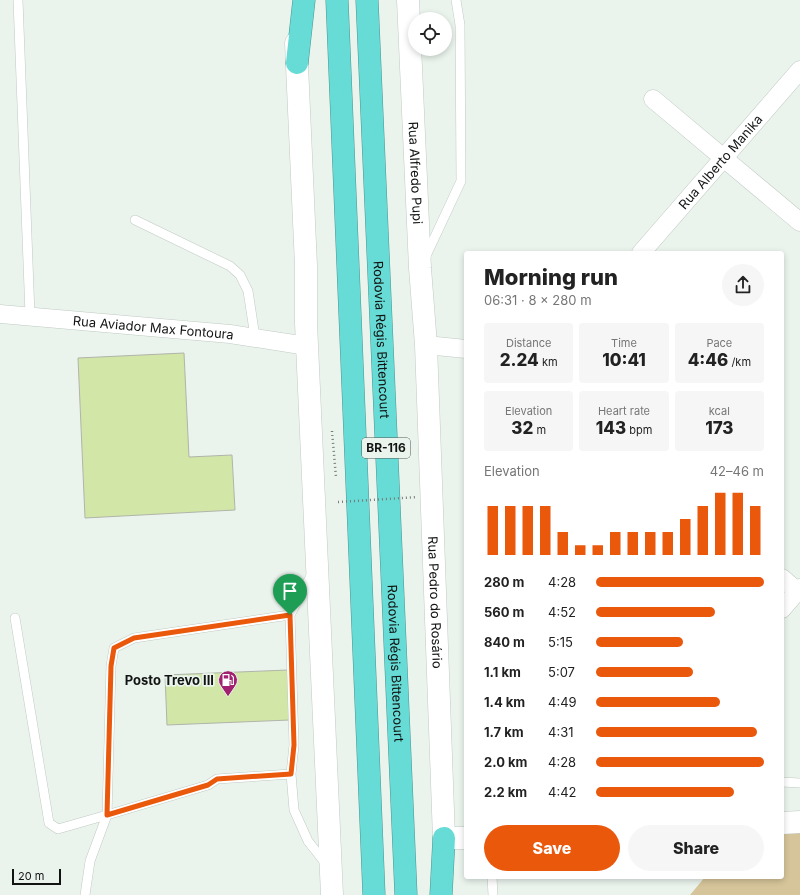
<!DOCTYPE html>
<html lang="en">
<head>
<meta charset="utf-8">
<style>
  :root { --surface:#fff; --page:#f6f6f6; --text:#222; --muted:#767676; --accent:#ea580c }
  body { margin:0; font-family:Inter,sans-serif; background:var(--page); color:var(--text); height:100vh; display:flex; flex-direction:column; font-size:15px; white-space:nowrap }
  * { box-sizing:border-box; margin:0 }
  p { font-size:13px; color:var(--muted) }
  .icon { flex:none; width:22px; height:22px; fill:none; stroke:currentColor; stroke-width:2; stroke-linecap:round; stroke-linejoin:round }
  .map { position:relative; flex:1; overflow:hidden }
  .side { position:absolute; left:464px; top:251px; width:320px; height:628px; display:flex; flex-direction:column; background:var(--surface); border-radius:4px; box-shadow:0 2px 6px #0003 }
  .side>* { flex:none }
  .controls { position:absolute; left:408px; top:12px; display:grid; gap:8px }
  .controls a { display:grid; place-items:center; width:44px; height:44px; border-radius:50%; background:var(--surface); box-shadow:0 2px 6px #0003; font-size:20px }
  .scale { position:absolute; left:12px; bottom:10px; width:49px; box-sizing:border-box; padding-left:4px; border:2px solid #111412; border-top:0; font-size:11px; line-height:14px; white-space:nowrap; color:#111412; -webkit-text-stroke:3px #eaf4ed; paint-order:stroke }
  .pin { position:absolute; display:grid; place-items:center; width:34px; height:34px; color:#fff; margin:-41px -17px; border-radius:50% 50% 50% 0; rotate:-45deg; box-shadow:0 0 4px #0007 }
  .pin .icon { rotate:45deg }
  .round { display:grid; place-items:center; flex:none; width:42px; height:42px; border-radius:21px; background:var(--page) }
  .overview { display:flex; align-items:center; justify-content:space-between; height:68px; padding:0 20px }
  h1 { font-size:22px; font-weight:800; line-height:30px }
  .figures { display:grid; grid-template-columns:repeat(3,1fr); gap:6px; height:68px; padding:4px 20px }
  .figures div { display:grid; align-content:center; border-radius:4px; background:var(--page); text-align:center }
  .figures b { font-size:17px; font-weight:800 }
  .figures small { font-size:11px; font-weight:400 }
  .figures p { font-size:11px }
  .chart { height:112px; padding:8px 20px }
  .chart p { display:flex; justify-content:space-between }
  .chart svg { width:100%; height:72px; margin-top:4px; stroke:var(--accent); stroke-width:6 }
  .action { display:flex; gap:8px; margin-top:auto; padding:8px 20px }
  .action a { flex:1; height:46px; border-radius:24px; background:var(--accent); color:#fff; font-size:16px; font-weight:800; line-height:46px; text-align:center }
  .action a+a { background:var(--page); color:var(--text) }
  ul { padding:0 20px; list-style:none; font-size:13px }
  li { display:grid; grid-template-columns:64px 48px 1fr; align-items:center; height:30px }
  li i { height:10px; border-radius:5px; background:var(--accent) }
  .map>svg:first-child { display:block }
  .green { fill:#d6c59a }
  .building { fill:#d1e6a7; stroke:#b1b4aa }
  .lines { fill:none; stroke-linecap:round; stroke-linejoin:round }
  .service-casing { stroke:#c0cac3; stroke-width:10 }
  .minor-casing { stroke:#c0cac3; stroke-width:19 }
  .tertiary-casing { stroke:#c0cac3; stroke-width:23 }
  .motorway-casing { stroke:#499591; stroke-width:23 }
  .path { stroke:#767c78; stroke-width:2.5; stroke-dasharray:1 3; stroke-linecap:butt }
  .service { stroke:#fff; stroke-width:9 }
  .minor { stroke:#fff; stroke-width:18 }
  .tertiary { stroke:#fff; stroke-width:22 }
  .motorway { stroke:#67dbd5; stroke-width:22 }
  .path-bridge { stroke:#767c78; stroke-width:2.5; stroke-dasharray:1 3; stroke-linecap:butt }
  .route-casing { stroke:#fff; stroke-width:8 }
  .route { stroke:#ea580c; stroke-width:5 }
  .labels { text-anchor:middle; stroke-width:3.5; stroke-linejoin:round; paint-order:stroke }
  .shield { fill:#eaf4ed; stroke:#525754; stroke-width:1 }
  .shield-label { font-size:12px; font-weight:bold; fill:#111412 }
  .street-label { font-size:13px; fill:#111412; stroke:#eaf4ed }
  .poi-label { font-size:13px; font-weight:bold; fill:#111412; stroke:#eaf4ed; text-anchor:end }
</style>
</head>
<body>
<div class="map">
<svg width="800" height="895" viewBox="0 0 800 895">
  <rect width="100%" height="100%" fill="#eaf4ed"/>
  <path class="green" d="M800,812V895H690L705,877H782V814Z"/>
  <path class="building" d="M184,353L189,457L232,455L235,510L85,518L78,358Z
    M288,670L290,720L167,725L165,675Z"/>
  <g class="lines">
    <defs>
      <path id="service" d="M18,0L30,315
        M135,220L230,266L240,275L248,291L255,337
        M425,258L461,181L460,25L456,0
        M312,574L290,615L294,745L291,774L294,810L308,841L326,864
        M290,615L134,638L114,648L111,666L107,815L208,785L217,779L291,774
        M15,618L49,823L58,829L107,815
        M782,782L800,783
        M492,877L493,895
        M85,895L90,861L107,815"/>
      <g id="minor">
        <path d="M653,99L800,222"/>
        <path id="s1" d="M641,253L800,70"/>
        <path id="s2" d="M0,314L230,334L307,346"/>
        <path d="M426,345L466,349"/>
        <path d="M782,578L797,591"/>
        <path d="M782,609L800,588"/>
      </g>
      <g id="tertiary">
        <path id="s3" d="M408,0L420,268L426,345L444,838H466"/>
        <path d="M296,43L306,266V323L332,895"/>
        <path d="M782,823L800,822"/>
      </g>
      <g id="motorway">
        <path d="M337,0L374,895"/>
        <path id="s4" d="M367,0L406,895"/>
        <path d="M297,63L304,0"/>
        <path d="M441,895L444,838"/>
      </g>
    </defs>
    <use href="#service" class="service-casing"/>
    <use href="#minor" class="minor-casing"/>
    <use href="#tertiary" class="tertiary-casing"/>
    <use href="#motorway" class="motorway-casing"/>
    <path class="path" d="M332,431L336,477"/>
    <use href="#service" class="service"/>
    <use href="#minor" class="minor"/>
    <use href="#tertiary" class="tertiary"/>
    <use href="#motorway" class="motorway"/>
    <path class="path-bridge" d="M338,502L417,497"/>
  </g>
  <g class="lines">
    <defs>
      <path id="route" d="M290,615L294,745L291,774L217,779L208,785L107,815L111,666L114,648L134,638Z"/>
    </defs>
    <use href="#route" class="route-casing"/>
    <use href="#route" class="route"/>
  </g>
  <defs>
    <symbol id="fuel-pin" viewBox="-11 -11 22 30"><path d="M0 17L-7.5 6A9.5 9.5 0 1 1 7.5 6Z" fill="#a22070" stroke="#eaf4ed"/><path d="M-5.5-6h7V0h2V4h1.3V-2.5L3-4.5l.8-.8L6-3V5H2.5V1h-1V6h-7ZM-4.2-4.7v3.2H.2V-4.7Z" fill="#fff"/></symbol>
  </defs>
  <g fill-rule="evenodd">
    <use href="#fuel-pin" x="217" y="669" width="22" height="30"/>
  </g>
  <g class="labels">
    <rect class="shield" x="362" y="438" width="48" height="20" rx="3"/>
    <g class="shield-label">
      <text x="386" y="452">BR-116</text>
    </g>
    <g class="street-label">
      <text dy="5" stroke="none"><textPath href="#s1" startOffset="121">Rua Alberto Manika</textPath></text>
      <text dy="5" stroke="none"><textPath href="#s3" startOffset="173">Rua Alfredo Pupi</textPath></text>
      <text dy="5" stroke="none"><textPath href="#s2" startOffset="154">Rua Aviador Max Fontoura</textPath></text>
      <text dy="5" stroke="none"><textPath href="#s4" startOffset="340">Rodovia Régis Bittencourt</textPath></text>
      <text dy="5" stroke="none"><textPath href="#s3" startOffset="603">Rua Pedro do Rosário</textPath></text>
      <text dy="5" stroke="none"><textPath href="#s4" startOffset="664">Rodovia Régis Bittencourt</textPath></text>
    </g>
    <g class="poi-label">
      <text x="214" y="685">Posto Trevo III</text>
    </g>
  </g>
</svg>
<div class="controls">
<a><svg class="icon" aria-label="locate" viewBox="0 0 24 24"><circle cx="12" cy="12" r="6"/><path d="M12 2v4M12 18v4M2 12h4M18 12h4"/></svg></a>
</div>
<div class="scale">20 m</div>
<div class="pin" style="left:290px;top:615px;background:#1e9e55"><svg class="icon" aria-label="arrive" viewBox="0 0 24 24"><path d="M6 21V4h12l-3 4 3 4H6"/></svg></div>
<section class="side">
<div class="overview"><div><h1>Morning run</h1><p>06:31 · 8 × 280 m</p></div><a class="round"><svg class="icon" aria-label="share" viewBox="0 0 24 24"><path d="M12 15V3M7 8l5-5 5 5M5 13v7h14v-7"/></svg></a></div>
<div class="figures">
<div><p>Distance</p><b>2.24<small> km</small></b></div>
<div><p>Time</p><b>10:41</b></div>
<div><p>Pace</p><b>4:46<small> /km</small></b></div>
</div>
<div class="figures">
<div><p>Elevation</p><b>32<small> m</small></b></div>
<div><p>Heart rate</p><b>143<small> bpm</small></b></div>
<div><p>kcal</p><b>173</b></div>
</div>
<div class="chart"><p><span>Elevation</span>42–46 m</p>
<svg viewBox="0 0 160 44" preserveAspectRatio="none"><path d="M5 44V14M15 44V14M25 44V14M35 44V14M45 44V30M55 44V38M65 44V38M75 44V30M85 44V30M95 44V30M105 44V30M115 44V22M125 44V14M135 44V6M145 44V6M155 44V14"/></svg>
</div>
<ul>
<li><b>280 m</b>4:28<i style="width:100%"></i></li>
<li><b>560 m</b>4:52<i style="width:71%"></i></li>
<li><b>840 m</b>5:15<i style="width:52%"></i></li>
<li><b>1.1 km</b>5:07<i style="width:58%"></i></li>
<li><b>1.4 km</b>4:49<i style="width:74%"></i></li>
<li><b>1.7 km</b>4:31<i style="width:96%"></i></li>
<li><b>2.0 km</b>4:28<i style="width:100%"></i></li>
<li><b>2.2 km</b>4:42<i style="width:82%"></i></li>
</ul>
<div class="action"><a>Save</a><a>Share</a></div>
</section>
</div>
</body>
</html>
